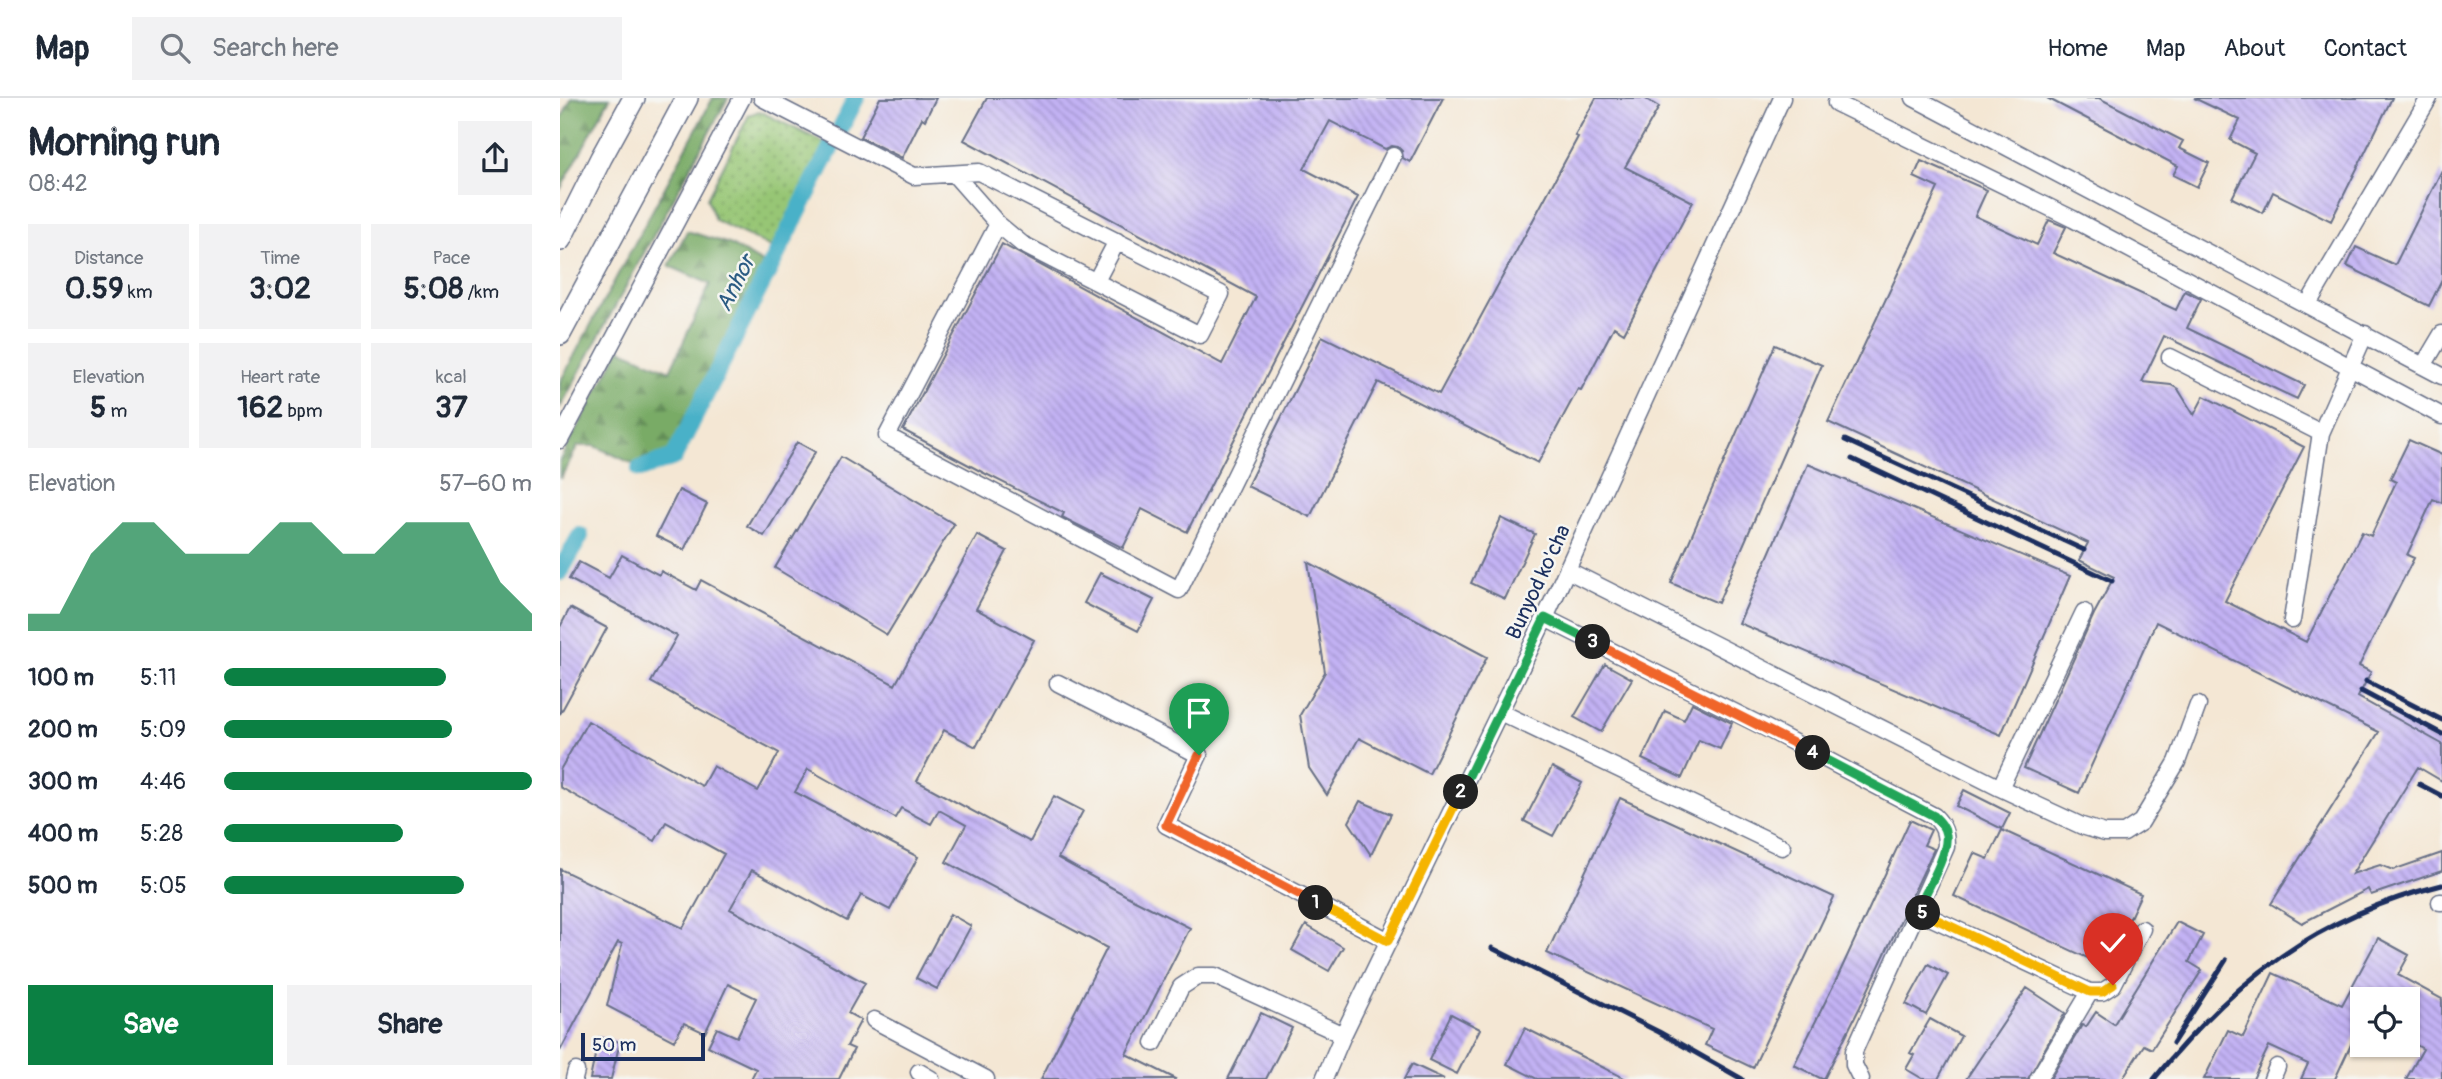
<!DOCTYPE html>
<html lang="en">
<head>
<meta charset="utf-8">
<style>
  :root { --surface:#fff; --page:#f2f2f3; --text:#1f2937; --muted:#747a83; --line:#e0e1e3; --accent:#0b8043 }
  body { margin:0; font-family:Pangolin,sans-serif; background:var(--page); color:var(--text); height:100vh; display:flex; flex-direction:column; font-size:26px; white-space:nowrap }
  * { box-sizing:border-box; margin:0 }
  p { font-size:23px; color:var(--muted) }
  .icon { flex:none; width:38px; height:38px; fill:none; stroke:currentColor; stroke-width:2; stroke-linecap:round; stroke-linejoin:round }
  .map { position:relative; flex:1; overflow:hidden }
  .sheet { display:flex; flex-direction:column; background:var(--surface); width:560px }
  .sheet>* { flex:none }
  .fabs { position:absolute; left:1790px; top:889px; display:grid; gap:14px }
  .fabs a { display:grid; place-items:center; width:70px; height:70px; border-radius:0px; background:var(--surface); box-shadow:0 2px 5px #0004; font-size:35px }
  .scale { position:absolute; left:21px; bottom:18px; width:124px; box-sizing:border-box; padding-left:7px; border:4px solid #1b2f5e; border-top:0; font-size:19px; line-height:24px; white-space:nowrap; color:#1b2f5e; -webkit-text-stroke:5px #f6f6f2; paint-order:stroke }
  .pin { position:absolute; display:grid; place-items:center; width:60px; height:60px; color:#fff; margin:-72px -30px; border-radius:50% 50% 50% 0; rotate:-45deg; box-shadow:0 0 7px #0007 }
  .pin .icon { rotate:45deg }
  .km { position:absolute; width:35px; height:35px; margin:-18px; border-radius:50%; background:#222; color:#fff; font-size:19px; line-height:35px; text-align:center }
  .round { display:grid; place-items:center; flex:none; width:74px; height:74px; border-radius:0px; background:var(--page) }
  .headline { display:flex; align-items:center; justify-content:space-between; height:119px; padding:0 28px }
  h1 { font-size:38px; font-weight:700; line-height:52px }
  .figures { display:grid; grid-template-columns:repeat(3,1fr); gap:10px; height:119px; padding:7px 28px }
  .figures div { display:grid; align-content:center; border-radius:0px; background:var(--page); text-align:center }
  .figures b { font-size:30px; font-weight:700 }
  .figures small { font-size:19px; font-weight:400 }
  .figures p { font-size:19px }
  .chart { height:196px; padding:14px 28px }
  .chart p { display:flex; justify-content:space-between }
  .chart svg { width:100%; height:126px; margin-top:7px; fill:var(--accent); opacity:.7 }
  .cta { display:flex; gap:14px; margin-top:auto; padding:14px 28px }
  .cta a { flex:1; height:80px; border-radius:0px; background:var(--accent); color:#fff; font-size:28px; font-weight:700; line-height:80px; text-align:center }
  .cta a+a { background:var(--page); color:var(--text) }
  ul { padding:0 28px; list-style:none; font-size:23px }
  li { display:grid; grid-template-columns:112px 84px 1fr; align-items:center; height:52px }
  li i { height:18px; border-radius:9px; background:var(--accent) }
  header { display:flex; align-items:center; gap:42px; box-sizing:border-box; height:98px; padding:0 35px; background:var(--surface); border-bottom:2px solid var(--line) }
  header strong { font-size:33px }
  nav { display:flex; gap:38px; margin-inline-start:auto; font-size:24px }
  .search { width:490px; height:63px; background:var(--page); display:flex; align-items:center; gap:18px; box-sizing:border-box; padding:0 24px; border-radius:0px; color:var(--muted); font-size:26px }
  main { display:flex; flex:1; min-height:0 }
  .map>svg:first-child { display:block }
  .grass { fill:url(#grass-dots); stroke:#597a6a; stroke-width:2 }
  .forest { fill:url(#forest-firs); stroke:#4a6d62; stroke-width:2 }
  .lines { fill:none; stroke-linecap:round; stroke-linejoin:round }
  .canal { stroke:#4ab1c8; stroke-width:18 }
  .building { fill:url(#building-back-hatch) }
  .minor-casing { stroke:#676f87; stroke-width:19 }
  .major-casing { stroke:#676f87; stroke-width:24 }
  .minor { stroke:#fff; stroke-width:16 }
  .major { stroke:#fff; stroke-width:21 }
  .rail { stroke:#1b2f5e; stroke-width:5 }
  .split-1-casing { stroke:#fff; stroke-width:14 }
  .split-2-casing { stroke:#fff; stroke-width:14 }
  .split-3-casing { stroke:#fff; stroke-width:14 }
  .split-4-casing { stroke:#fff; stroke-width:14 }
  .split-5-casing { stroke:#fff; stroke-width:14 }
  .split-6-casing { stroke:#fff; stroke-width:14 }
  .split-1 { stroke:#f0652b; stroke-width:9 }
  .split-2 { stroke:#f5b400; stroke-width:9 }
  .split-3 { stroke:#22a559; stroke-width:9 }
  .split-4 { stroke:#f0652b; stroke-width:9 }
  .split-5 { stroke:#22a559; stroke-width:9 }
  .split-6 { stroke:#f5b400; stroke-width:9 }
  .labels { text-anchor:middle; stroke-width:5; stroke-linejoin:round; paint-order:stroke }
  .street-label { font-size:21px; fill:#1b2f5e; stroke:#f6f6f2 }
  .water-label { font-size:23px; font-style:italic; fill:#2b5c83; stroke:#f6f6f2 }
</style>
</head>
<body>
<header>
<strong>Map</strong>
<div class="search"><svg class="icon" aria-label="search" viewBox="0 0 24 24"><circle cx="10" cy="10" r="6"/><path d="M15 15l6 6"/></svg>Search here</div>
<nav><a>Home</a><a>Map</a><a>About</a><a>Contact</a></nav>
</header>
<main>
<section class="sheet">
<div class="headline"><div><h1>Morning run</h1><p>08:42</p></div><a class="round"><svg class="icon" aria-label="share" viewBox="0 0 24 24"><path d="M12 15V3M7 8l5-5 5 5M5 13v7h14v-7"/></svg></a></div>
<div class="figures">
<div><p>Distance</p><b>0.59<small> km</small></b></div>
<div><p>Time</p><b>3:02</b></div>
<div><p>Pace</p><b>5:08<small> /km</small></b></div>
</div>
<div class="figures">
<div><p>Elevation</p><b>5<small> m</small></b></div>
<div><p>Heart rate</p><b>162<small> bpm</small></b></div>
<div><p>kcal</p><b>37</b></div>
</div>
<div class="chart"><p><span>Elevation</span>57–60 m</p>
<svg viewBox="0 0 160 44" preserveAspectRatio="none"><path d="M0 44V38L10 38L20 17L30 6L40 6L50 17L60 17L70 17L80 6L90 6L100 17L110 17L120 6L130 6L140 6L150 27L160 38V44z"/></svg>
</div>
<ul>
<li><b>100 m</b>5:11<i style="width:72%"></i></li>
<li><b>200 m</b>5:09<i style="width:74%"></i></li>
<li><b>300 m</b>4:46<i style="width:100%"></i></li>
<li><b>400 m</b>5:28<i style="width:58%"></i></li>
<li><b>500 m</b>5:05<i style="width:78%"></i></li>
</ul>
<div class="cta"><a>Save</a><a>Share</a></div>
</section>
<div class="map">
<svg width="1882" height="981" viewBox="0 0 1882 981">
  <defs>
    <pattern id="grass-dots" width="8" height="8" patternUnits="userSpaceOnUse" patternTransform="scale(1.75)"><rect width="8" height="8" fill="#97c675"/><path d="M2 2h.1M6 6h.1" fill="none" stroke="#7aa163" stroke-width="1.8" stroke-linecap="round"/></pattern>
    <pattern id="forest-firs" width="22" height="20" patternUnits="userSpaceOnUse" patternTransform="scale(1.75)"><rect width="22" height="20" fill="#79ab66"/><path d="M5 1l3.5 6h-7zM16 11l3.5 6h-7z" fill="#628c57"/></pattern>
    <pattern id="building-back-hatch" width="6" height="6" patternUnits="userSpaceOnUse" patternTransform="scale(1.75)"><rect width="6" height="6" fill="#c3b2f4"/><path d="M-1 5l2 2M0 0l6 6M5-1l2 2" fill="none" stroke="#9e91c9"/></pattern>
  </defs>
  <rect width="100%" height="100%" fill="#f6f6f2"/>
  <filter id="ink" filterUnits="userSpaceOnUse"><feTurbulence type="fractalNoise" baseFrequency=".0143" numOctaves="2"/><feDisplacementMap in="SourceGraphic" scale="14" xChannelSelector="R" yChannelSelector="G"/><feConvolveMatrix kernelMatrix="1 2 1 2 8 2 1 2 1" color-interpolation-filters="sRGB"/></filter>
  <filter id="wash" filterUnits="userSpaceOnUse"><feTurbulence type="fractalNoise" baseFrequency=".00686" numOctaves="4" result="noise"/><feDisplacementMap in="SourceGraphic" scale="28" xChannelSelector="R" yChannelSelector="G"/><feGaussianBlur stdDeviation="1.57" result="paint"/><feColorMatrix in="noise" values="0 0 0 0 0 0 0 0 0 0 0 0 0 0 0 0 0 1.4 0 .05"/><feComposite in="paint" operator="in"/></filter>
  <g filter="url(#wash)">
    <rect width="100%" height="100%" fill="#f4e7d4"/>
    <path class="grass" d="M199,13L269,47L215,151L155,122L147,100L189,17Z"/>
    <path class="forest" d="M12,0H50L0,92V23Z
      M153,0H168L0,310V284Z
      M127,133L169,146L206,167L109,353L75,367L35,348H18L0,381V362L60,251L110,273L150,186L109,168Z"/>
    <g class="lines">
      <path class="canal" d="M80,371L114,359L296,0
        M0,474L20,438"/>
    </g>
    <g id="blocks">
      <path class="building" d="M320,0H376L365,22L362,20L342,60L300,39Z
        M427,0H883L850,64L843,60L842,53L838,49L832,48L825,51L770,23L744,71L798,99L627,434L582,411L563,450L502,419L504,415L422,374L343,332L442,146L662,266L696,199L404,42Z
        M1036,0H1084L1099,9L1065,69L1133,104L1064,235L1054,229L1021,292L1018,291L978,365L818,284L750,419L687,388L762,238L879,296L1018,39L1015,38Z
        M1487,0H1539L1623,43L1619,50L1649,65L1637,89L1613,77L1618,68Z
        M1634,0H1832L1771,123L1713,94L1703,115L1672,100L1695,55L1670,42L1680,22Z
        M1361,63L1427,92L1415,118L1477,147L1489,122L1506,129L1493,155L1616,212L1625,193L1641,201L1627,230L1744,287L1737,301L1604,238L1582,284L1611,287L1618,291L1634,317L1644,298L1744,349L1665,503L1746,544L1802,434L1811,438L1836,384L1830,381L1849,342L1882,357V405L1873,401L1847,457L1854,460L1799,568L1811,574L1798,599L1882,646V683L1858,669L1792,776L1820,767L1833,772L1882,755V773L1811,797L1808,791L1742,825L1711,806L1819,634L1596,524L1519,695L1464,670L1534,516L1554,479L1519,462L1528,445L1268,324L1378,90L1354,79Z
        M1882,72V182L1869,208L1787,168L1796,149L1835,167Z
        M1215,247L1262,267L1158,505L1111,485Z
        M237,344L255,354L204,438L187,428Z
        M281,359L394,426L327,537L215,470Z
        M1248,366L1510,478L1441,637L1179,525Z
        M119,392L147,406L124,452L96,438Z
        M941,420L975,436L945,501L911,485Z
        M417,437L447,453L416,511L474,542L416,649L384,632L357,683L470,744L494,698L523,713L498,760L567,798L630,830L566,956L616,981H481L547,850L386,764L406,727L379,712L371,726L341,710L335,720L248,671L235,694L358,759L330,812L301,797L287,823L192,772L170,811L305,885L288,915L301,922L287,948L294,951L279,981H191L196,971L148,948L157,930L177,939L196,900L168,886L145,935L124,925L114,943L47,908L62,846L58,844L0,953V771L123,830L164,756L106,724L95,743L0,689V672L28,623L142,688L153,668L198,693L219,655L91,584L117,538L9,481L19,464L49,480L62,457L99,477L101,473L136,492L141,482L335,587Z
        M748,464L927,559L869,676L799,640L767,697L749,670L740,617L765,574Z
        M540,475L594,502L578,533L524,505Z
        M10,510L47,530L0,616V529Z
        M1045,566L1072,581L1041,634L1014,619Z
        M1132,605L1172,625L1160,651L1139,642L1122,680L1082,661L1105,613L1124,622Z
        M992,669L1022,685L993,738L964,723Z
        M1404,692L1450,715L1442,731L1396,708Z
        M1060,700L1274,799L1193,970L1145,947L1152,931L987,855Z
        M800,703L831,716L811,757L789,724Z
        M1350,722L1371,732L1364,747L1374,751L1300,909L1264,981H1262L1234,967L1278,878Z
        M1442,732L1581,796L1547,869L1394,798L1414,755L1428,761Z
        M390,816L411,828L377,891L356,880Z
        M1617,824L1643,837L1629,864L1642,872L1592,951L1584,947L1562,981H1490L1522,927L1526,929L1536,914L1554,926Z
        M746,827L783,849L769,873L732,852Z
        M1818,840L1849,857L1838,877L1882,901V981H1846L1863,951L1848,942V901H1802V923L1775,981H1741L1748,966L1709,948L1693,981H1644L1668,932L1683,939L1713,875L1782,907Z
        M1368,866L1388,877L1366,917L1346,906Z
        M1467,890L1505,915L1468,981H1406Z
        M701,915L732,930L706,981H668Z
        M891,916L920,931L897,976L869,962Z
        M1370,921L1401,938L1378,981H1363L1346,971L1354,957L1350,955Z
        M965,930L1066,981H977L947,966Z
        M39,939L60,944L51,981H30Z
        M852,966L884,981H844Z"/>
    </g>
  </g>
  <g filter="url(#ink)">
    <use href="#blocks" fill-opacity="0" stroke="#676f87" stroke-width="2"/>
    <g class="lines">
      <defs>
        <path id="minor" d="M202,0L354,78L419,74L661,196L640,237L462,146L438,126L394,76
          M1354,0L1882,278
          M1276,5L1513,121L1882,318
          M438,126L327,338L619,492L833,58
          M536,183L557,143
          M1748,206L1869,0
          M1610,259L1761,335L1805,236
          M1863,268L1882,236
          M0,342L182,0
          M1007,472L1440,690L1522,728L1545,735H1564L1581,724L1617,664L1638,607
          M985,520L1206,630L1374,718C1384,728 1386,735 1386,749L1294,953V967L1301,981
          M1732,522L1761,335
          M498,585L639,657L606,727L829,843
          M940,614L1222,749
          M1440,690L1524,514
          M1880,804H1882
          M1357,813L1530,894H1542L1553,887L1582,831
          M314,922L426,981
          M594,945L621,889L638,878H655L783,937
          M359,974L371,981
          M14,981L16,973
          M764,981L783,937L985,520L1222,0
          M1478,981L1530,894
          M1712,981L1717,969"/>
        <path id="major" d="M0,142L41,60L74,0
          M0,236L127,0"/>
      </defs>
      <use href="#minor" class="minor-casing"/>
      <use href="#major" class="major-casing"/>
      <use href="#minor" class="minor"/>
      <use href="#major" class="major"/>
      <path class="rail" d="M1285,342L1524,452
        M1292,361L1552,483
        M1806,583L1882,622
        M1801,593L1882,636
        M1859,686L1882,698
        M932,850L1099,934L1182,981
        M1613,945L1666,862
        M1594,981C1674,882 1757,818 1882,787"/>
    </g>
  </g>
  <g class="lines" filter="url(#ink)">
    <defs>
      <path id="split-1" d="M639,657L606,727L756,805"/>
      <path id="split-2" d="M756,805L828,843L901,694"/>
      <path id="split-3" d="M901,694L985,520L1033,544"/>
      <path id="split-4" d="M1033,544L1253,655"/>
      <path id="split-5" d="M1253,655L1374,718C1380,724 1385,729 1386,737C1389,756 1365,795 1357,813L1363,815"/>
      <path id="split-6" d="M1363,815L1530,894H1542L1553,887"/>
    </defs>
    <use href="#split-1" class="split-1-casing"/>
    <use href="#split-2" class="split-2-casing"/>
    <use href="#split-3" class="split-3-casing"/>
    <use href="#split-4" class="split-4-casing"/>
    <use href="#split-5" class="split-5-casing"/>
    <use href="#split-6" class="split-6-casing"/>
    <use href="#split-1" class="split-1"/>
    <use href="#split-2" class="split-2"/>
    <use href="#split-3" class="split-3"/>
    <use href="#split-4" class="split-4"/>
    <use href="#split-5" class="split-5"/>
    <use href="#split-6" class="split-6"/>
  </g>
  <g class="labels">
    <g class="street-label">
      <text transform="translate(978 484) rotate(-65)" y="7">Bunyod ko'cha</text>
    </g>
    <g class="water-label">
      <text transform="translate(175 185) rotate(-63)" y="8">Anhor</text>
    </g>
  </g>
</svg>
<div class="fabs">
<a><svg class="icon" aria-label="locate" viewBox="0 0 24 24"><circle cx="12" cy="12" r="6"/><path d="M12 2v4M12 18v4M2 12h4M18 12h4"/></svg></a>
</div>
<div class="scale">50 m</div>
<div class="pin" style="left:639px;top:657px;background:#1e9e55"><svg class="icon" aria-label="arrive" viewBox="0 0 24 24"><path d="M6 21V4h12l-3 4 3 4H6"/></svg></div>
<div class="pin" style="left:1553px;top:887px;background:#d93025"><svg class="icon" aria-label="check" viewBox="0 0 24 24"><path d="M5 12l5 5 9-10"/></svg></div>
<b class="km" style="left:756px;top:805px">1</b>
<b class="km" style="left:901px;top:694px">2</b>
<b class="km" style="left:1033px;top:544px">3</b>
<b class="km" style="left:1253px;top:655px">4</b>
<b class="km" style="left:1363px;top:815px">5</b>
</div>
</main>
</body>
</html>
